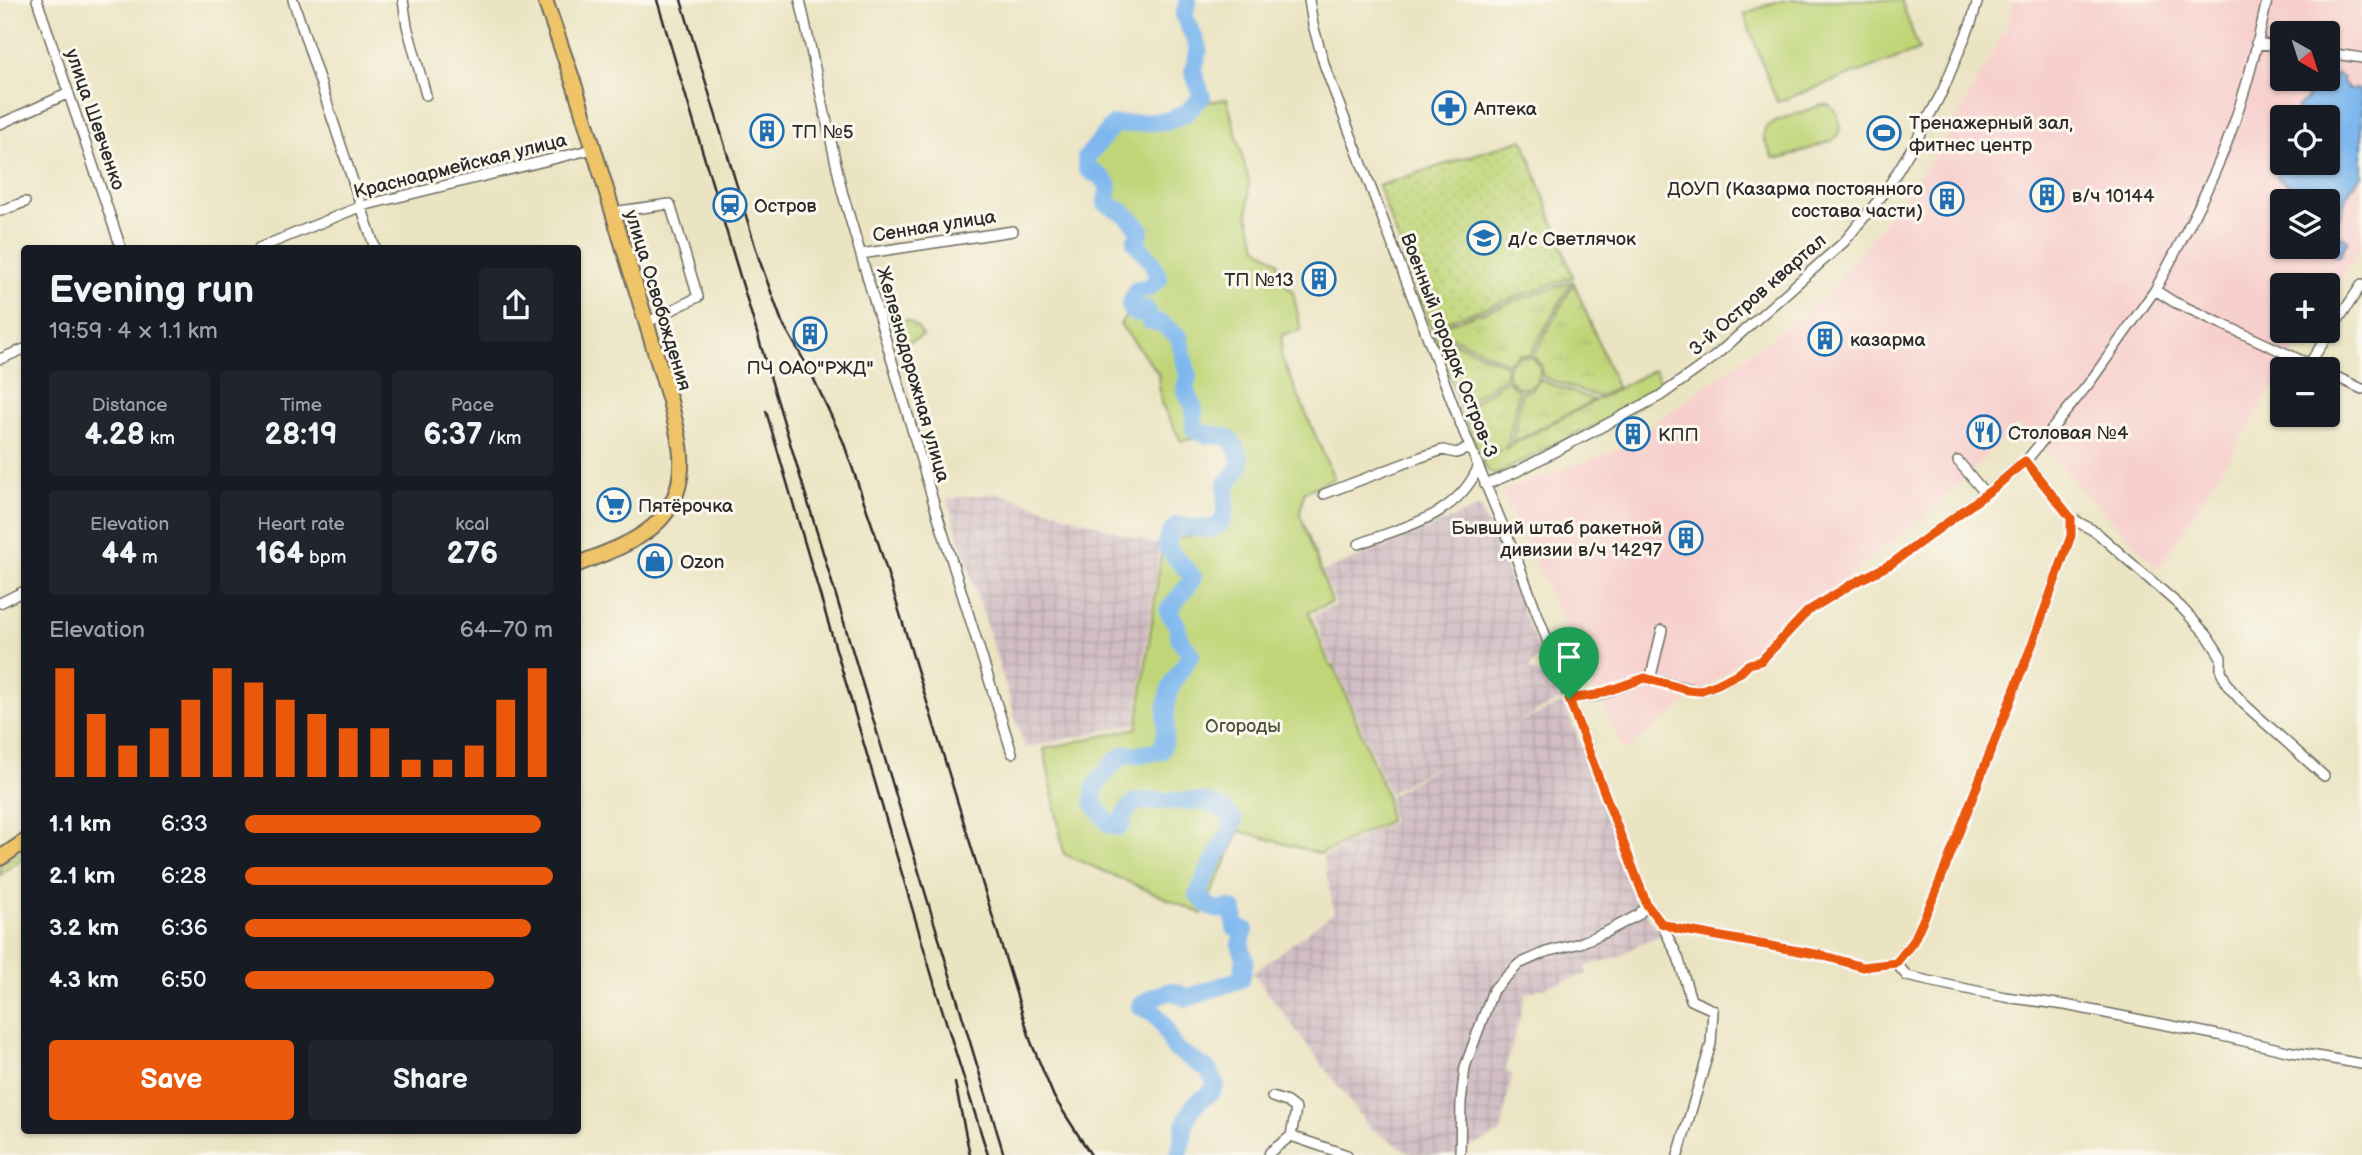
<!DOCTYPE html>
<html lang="en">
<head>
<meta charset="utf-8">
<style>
  :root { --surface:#171b24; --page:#20242c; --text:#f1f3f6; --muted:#9ea1a6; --accent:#ea580c }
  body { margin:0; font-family:"Balsamiq Sans",sans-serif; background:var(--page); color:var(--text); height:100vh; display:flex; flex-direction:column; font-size:26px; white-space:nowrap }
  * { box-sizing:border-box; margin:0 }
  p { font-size:23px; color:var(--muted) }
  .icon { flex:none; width:38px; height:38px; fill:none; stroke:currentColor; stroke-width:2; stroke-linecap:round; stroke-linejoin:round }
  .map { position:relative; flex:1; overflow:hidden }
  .panel { position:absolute; left:21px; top:245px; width:560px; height:889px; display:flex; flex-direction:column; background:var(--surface); border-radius:7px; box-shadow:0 2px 5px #0004 }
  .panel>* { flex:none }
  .needle { width:46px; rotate:141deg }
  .controls { position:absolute; left:2270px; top:21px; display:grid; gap:14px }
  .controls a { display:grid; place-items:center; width:70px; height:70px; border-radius:7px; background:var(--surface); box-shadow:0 2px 5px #0004; font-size:35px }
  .pin { position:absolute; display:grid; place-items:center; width:60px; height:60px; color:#fff; margin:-72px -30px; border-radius:50% 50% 50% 0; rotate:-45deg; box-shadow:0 0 7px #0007 }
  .pin .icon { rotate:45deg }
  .round { display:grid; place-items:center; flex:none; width:74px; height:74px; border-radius:7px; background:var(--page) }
  .head { display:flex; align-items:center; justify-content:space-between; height:119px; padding:0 28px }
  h1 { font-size:38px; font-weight:700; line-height:52px }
  .stats { display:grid; grid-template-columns:repeat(3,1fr); gap:10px; height:119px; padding:7px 28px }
  .stats div { display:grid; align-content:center; border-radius:7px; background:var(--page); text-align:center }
  .stats b { font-size:30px; font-weight:700 }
  .stats small { font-size:19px; font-weight:400 }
  .stats p { font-size:19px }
  .chart { height:196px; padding:14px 28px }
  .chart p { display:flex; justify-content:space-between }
  .chart svg { width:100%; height:126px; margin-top:7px; stroke:var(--accent); stroke-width:6 }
  .primary-button { display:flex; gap:14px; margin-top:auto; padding:14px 28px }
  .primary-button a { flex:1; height:80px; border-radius:7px; background:var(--accent); color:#fff; font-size:28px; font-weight:700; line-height:80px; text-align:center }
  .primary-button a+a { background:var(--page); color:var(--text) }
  ul { padding:0 28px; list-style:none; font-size:23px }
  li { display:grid; grid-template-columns:112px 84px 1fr; align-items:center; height:52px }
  li i { height:18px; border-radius:9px; background:var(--accent) }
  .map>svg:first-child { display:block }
  .built { fill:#f7d0ce; fill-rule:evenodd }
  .industrial { fill:url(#industrial-grid) }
  .grass { fill:url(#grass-tufts); stroke:#768052; stroke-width:2 }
  .wetland { fill:url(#wetland-marsh); stroke:#768052; stroke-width:2 }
  .park { fill:url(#park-dots); stroke:#768052; stroke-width:2 }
  .garden { fill:#c0d578; stroke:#768052; stroke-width:2 }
  .water { fill:#7db7ee; stroke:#54718c; stroke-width:2 }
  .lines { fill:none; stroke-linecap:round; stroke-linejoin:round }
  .river { stroke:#7db7ee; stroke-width:18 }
  .minor-casing { stroke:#6e6c60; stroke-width:12 }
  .primary-casing { stroke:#6e6c60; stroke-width:18 }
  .minor { stroke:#fff; stroke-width:9 }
  .primary { stroke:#efc469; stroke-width:14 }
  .rail { stroke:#2b2b2b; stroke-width:2.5 }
  .route-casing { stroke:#fff; stroke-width:14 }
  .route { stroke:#ea580c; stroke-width:9 }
  .labels { text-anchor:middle; stroke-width:6; stroke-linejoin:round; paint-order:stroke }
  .poi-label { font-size:19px; fill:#2b2b2b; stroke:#fbf7ec; text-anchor:start }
  .street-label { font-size:19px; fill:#2b2b2b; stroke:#fbf7ec }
  .park-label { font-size:19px; fill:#50563e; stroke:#fbf7ec }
</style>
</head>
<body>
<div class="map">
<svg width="2362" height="1155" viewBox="0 0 2362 1155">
  <defs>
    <pattern id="industrial-grid" width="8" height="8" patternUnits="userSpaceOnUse" patternTransform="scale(1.75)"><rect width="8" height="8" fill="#d2bec4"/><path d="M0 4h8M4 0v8" fill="none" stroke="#b4a3a9"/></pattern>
    <pattern id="grass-tufts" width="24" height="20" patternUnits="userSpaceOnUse" patternTransform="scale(1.75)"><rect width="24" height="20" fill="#c0d578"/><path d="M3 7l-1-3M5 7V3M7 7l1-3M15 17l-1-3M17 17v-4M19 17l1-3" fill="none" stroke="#a5b768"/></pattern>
    <pattern id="wetland-marsh" width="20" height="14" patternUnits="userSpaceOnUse" patternTransform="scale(1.75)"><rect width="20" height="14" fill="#c0d578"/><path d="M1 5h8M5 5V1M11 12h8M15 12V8" fill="none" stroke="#a5b768"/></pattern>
    <pattern id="park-dots" width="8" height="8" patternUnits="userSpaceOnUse" patternTransform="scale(1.75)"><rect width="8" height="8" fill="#c0d578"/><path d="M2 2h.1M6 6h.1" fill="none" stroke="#a5b768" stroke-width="1.8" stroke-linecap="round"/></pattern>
  </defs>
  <rect width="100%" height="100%" fill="#fbf7ec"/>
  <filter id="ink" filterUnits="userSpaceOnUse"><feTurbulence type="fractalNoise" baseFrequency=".0143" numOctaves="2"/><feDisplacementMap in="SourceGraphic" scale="14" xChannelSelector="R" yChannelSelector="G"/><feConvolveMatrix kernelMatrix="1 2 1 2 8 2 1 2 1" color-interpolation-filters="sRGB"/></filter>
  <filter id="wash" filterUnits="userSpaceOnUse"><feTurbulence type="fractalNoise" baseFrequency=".00686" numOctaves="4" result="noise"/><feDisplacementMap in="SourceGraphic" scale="28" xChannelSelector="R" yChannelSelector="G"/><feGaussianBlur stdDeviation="1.57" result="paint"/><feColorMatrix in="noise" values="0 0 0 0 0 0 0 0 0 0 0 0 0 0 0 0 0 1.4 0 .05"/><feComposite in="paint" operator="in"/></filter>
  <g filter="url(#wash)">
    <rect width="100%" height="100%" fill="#ebe4c3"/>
    <path class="built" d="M2013,0H2362V245L2328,300V285H2282V331H2308L2284,369H2282V373L2159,569L2018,424L1929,513L1624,752L1502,492L1621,448L1822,301L1942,147L2010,19ZM2282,33H2328V79H2282ZM2282,117H2328V163H2282ZM2282,201H2328V247H2282Z"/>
    <path class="industrial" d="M998,493L1160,546L1135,724L1025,748L947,499Z
      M1480,507L1541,655L1530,666L1531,671L1550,676L1560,700L1510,726L1564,703L1647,915L1661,935L1637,945L1621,956L1586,966L1587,974L1526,993L1505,1071L1512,1073L1501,1133L1454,1155H1413L1369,1127L1253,973L1334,912L1323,857L1392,822L1388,797L1453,757L1389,793L1335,664H1332L1313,615L1333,606L1336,603L1323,572Z"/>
    <path class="grass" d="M1572,281L1530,355L1519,354L1508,363L1434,329Z
      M1574,283L1617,387L1599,397L1542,377V366L1533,356Z
      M1433,333L1506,365V376L1461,408Z
      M1508 372a16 16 0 1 1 32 0a16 16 0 1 1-32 0Z
      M1655,369L1662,387L1631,412L1577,433L1496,475L1487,470L1481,461L1501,450L1484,456L1480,454L1462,412L1507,379L1513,387L1519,390L1508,445L1504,449Z
      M1540,380L1594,400L1512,443L1522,391L1531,390Z
      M24,850V857L0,875V864Z"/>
    <path class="wetland" d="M907,320L918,328L923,336L903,344L900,342L905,338L898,325Z"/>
    <path class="park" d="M1523,139L1573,277L1431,327L1378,186Z"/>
    <path class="garden" d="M1781,0H1901L1919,50L1777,102L1744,14Z
      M1227,99L1249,182L1248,215L1257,246L1277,261L1285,283L1293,292L1301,330L1282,335L1281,356L1334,478L1304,492L1300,514L1332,602L1309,612L1310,616L1330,666H1334L1386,794L1389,821L1321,854L1240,831L1202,914L1064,854L1044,749L1137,728L1163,541L1219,531L1230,518L1231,488L1243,472L1247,461L1238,439L1228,432L1181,441L1161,403L1158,373L1120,324L1138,301L1166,278L1144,241L1146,226L1129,210L1112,199L1113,186L1092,165L1090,157L1108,134L1119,128L1147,127L1175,122L1203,103Z
      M1822,105H1829C1840,114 1845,130 1833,140L1784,158H1773L1763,136L1766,127L1778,120Z"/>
    <path class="water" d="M2337,74L2344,78L2342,81L2349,89H2358L2362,97V176C2345,189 2344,208 2336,226L2339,234L2348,240L2340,256L2337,257L2333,255L2334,248L2328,245V201H2304L2299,191L2277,178L2282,161V163H2328V117H2299L2297,107L2306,101L2309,90L2318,79L2329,85L2334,82V77Z"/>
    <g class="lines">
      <path class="river" d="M1179,1155C1184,1141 1182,1125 1190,1112C1197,1097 1209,1100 1216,1084L1208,1070L1174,1048L1164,1026L1155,1014L1140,1006L1153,997L1172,991L1187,998L1241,979L1245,960L1240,944L1245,930L1235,928L1234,910L1228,908C1215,913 1206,905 1198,895C1206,869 1224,847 1234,821C1215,795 1190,802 1163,801C1153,801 1144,801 1135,802L1127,810L1120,827L1109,824L1093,802L1096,784L1118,758L1127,754L1137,755L1161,751C1169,729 1164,723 1167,703C1169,681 1182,671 1191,654L1180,640L1177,625L1168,611C1176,598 1187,591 1193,577C1184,565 1173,558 1166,545L1171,532L1178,525C1222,534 1227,529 1226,484L1237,472L1241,463C1230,422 1219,444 1194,429V408L1185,389L1188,376L1179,337L1161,323L1150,321L1146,309L1139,313L1133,312L1130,305L1137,290L1148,288L1159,279L1152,263L1135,241L1141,230L1126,214L1106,203L1109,186L1101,177L1087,169L1086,158L1113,125L1166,121L1185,114L1202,97L1193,71L1199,49L1184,15L1188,0"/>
    </g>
  </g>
  <g filter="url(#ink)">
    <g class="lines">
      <defs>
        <path id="minor" d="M37,0L121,248
          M293,0L375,248
          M403,0L407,26L426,95
          M800,0L842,191L934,504L1012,753
          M1309,0L1313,25L1325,67L1459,420L1517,560L1647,905L1661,923L1678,929L1821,955L1863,967L1896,963L1913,942L1935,894L2033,642L2071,536V518
          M2256,43L2282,47
          M2328,53L2362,58
          M0,124L69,93
          M0,211L25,202
          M612,212L670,204L698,297L646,323
          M259,248L362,206L593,149
          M861,254L1013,231
          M2155,290C2178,248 2201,205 2220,160C2241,110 2256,53 2267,0
          M0,359L24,349
          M2309,364L2362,284
          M2328,373L2362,389
          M1958,461L1985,493
          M2026,461L2071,518L2096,532L2181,607L2207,635L2221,657V671L2228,686L2244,704L2324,776
          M1485,485L1518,471L1660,396L1713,358L1844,242L1885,192L1916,141L1943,90L1971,23L1978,0
          M1324,494L1421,457L1443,450L1456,453L1470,448
          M1359,544C1406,525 1455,518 1478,468
          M0,603L24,591
          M1650,680L1662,630
          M1569,699L1596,696L1645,678L1699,691L1718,684L1741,672L1749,664L1761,661L1808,611L1852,584L1891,564L1994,487L2026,461L2090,382L2155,290L2174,302L2320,369
          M1661,923L1678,957L1691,1000L1713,1010L1711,1044L1678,1155
          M1896,963L1907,976L1938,983L2005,997L2065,1005L2218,1035L2287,1051L2362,1064
          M1272,1097L1287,1102L1296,1109L1291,1136
          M1269,1155L1270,1152L1291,1136L1347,1155
          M1460,1155L1461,1102L1465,1067L1493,990L1519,964L1546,952L1580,943L1606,932L1638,915L1647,905"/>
        <path id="primary" d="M545,0L575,87L670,401C674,419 680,437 681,455C685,525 632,543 578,564
          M0,858L24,842"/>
      </defs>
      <use href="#minor" class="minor-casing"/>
      <use href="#primary" class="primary-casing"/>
      <use href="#minor" class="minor"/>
      <use href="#primary" class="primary"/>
      <path class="rail" d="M657,0L1004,1155
        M681,0L759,259L782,322L810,371L843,441L878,542L1031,1042L1054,1097L1091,1155
        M766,411L937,993L988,1155
        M955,1083L970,1155"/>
    </g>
  </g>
  <g class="lines" filter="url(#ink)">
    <defs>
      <path id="route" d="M2025,461L2071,518V536L2033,642L1935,894L1913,942L1896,963L1863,967L1821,955L1678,929L1661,923L1647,905L1569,699L1596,695L1645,678L1688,690L1699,691L1718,684L1741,672L1749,664L1761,661L1808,611L1852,584L1891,564L1994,488Z"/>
    </defs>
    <use href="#route" class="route-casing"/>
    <use href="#route" class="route"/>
  </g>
  <defs>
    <symbol id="pharmacy-ring" viewBox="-11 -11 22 22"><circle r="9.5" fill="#fbf7ec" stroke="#1f6fb2" stroke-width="1.5"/><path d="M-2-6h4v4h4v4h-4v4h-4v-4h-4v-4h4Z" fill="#1f6fb2"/></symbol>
    <symbol id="building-ring" viewBox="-11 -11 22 22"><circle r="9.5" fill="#fbf7ec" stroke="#1f6fb2" stroke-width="1.5"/><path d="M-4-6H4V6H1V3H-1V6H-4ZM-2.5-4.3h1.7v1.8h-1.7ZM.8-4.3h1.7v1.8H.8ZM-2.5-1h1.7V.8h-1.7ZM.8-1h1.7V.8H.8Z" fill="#1f6fb2"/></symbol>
    <symbol id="stadium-ring" viewBox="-11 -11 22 22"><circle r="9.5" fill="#fbf7ec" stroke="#1f6fb2" stroke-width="1.5"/><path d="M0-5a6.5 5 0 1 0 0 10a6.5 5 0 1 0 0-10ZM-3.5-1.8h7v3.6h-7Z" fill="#1f6fb2"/></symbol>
    <symbol id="station-ring" viewBox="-11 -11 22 22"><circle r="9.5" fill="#fbf7ec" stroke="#1f6fb2" stroke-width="1.5"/><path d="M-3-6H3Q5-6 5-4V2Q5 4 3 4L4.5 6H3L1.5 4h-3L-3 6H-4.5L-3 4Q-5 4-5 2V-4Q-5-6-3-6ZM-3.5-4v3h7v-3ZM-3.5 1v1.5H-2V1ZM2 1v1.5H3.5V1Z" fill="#1f6fb2"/></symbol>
    <symbol id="school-ring" viewBox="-11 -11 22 22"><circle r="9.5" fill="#fbf7ec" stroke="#1f6fb2" stroke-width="1.5"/><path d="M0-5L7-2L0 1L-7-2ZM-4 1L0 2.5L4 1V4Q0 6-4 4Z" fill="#1f6fb2"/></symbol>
    <symbol id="restaurant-ring" viewBox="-11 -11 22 22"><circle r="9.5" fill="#fbf7ec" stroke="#1f6fb2" stroke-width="1.5"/><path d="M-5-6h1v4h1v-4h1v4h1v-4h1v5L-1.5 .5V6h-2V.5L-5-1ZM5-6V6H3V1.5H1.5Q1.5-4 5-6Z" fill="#1f6fb2"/></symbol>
    <symbol id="supermarket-ring" viewBox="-11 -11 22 22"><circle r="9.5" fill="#fbf7ec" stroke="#1f6fb2" stroke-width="1.5"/><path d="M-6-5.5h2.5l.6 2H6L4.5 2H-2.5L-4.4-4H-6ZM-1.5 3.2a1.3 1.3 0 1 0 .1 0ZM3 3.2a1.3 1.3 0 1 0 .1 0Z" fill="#1f6fb2"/></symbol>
    <symbol id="shop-ring" viewBox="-11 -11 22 22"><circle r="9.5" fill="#fbf7ec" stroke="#1f6fb2" stroke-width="1.5"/><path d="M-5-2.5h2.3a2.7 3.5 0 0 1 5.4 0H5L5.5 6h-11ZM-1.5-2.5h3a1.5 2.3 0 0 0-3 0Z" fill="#1f6fb2"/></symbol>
  </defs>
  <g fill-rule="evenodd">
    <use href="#pharmacy-ring" x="1430" y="89" width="38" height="38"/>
    <use href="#building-ring" x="748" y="112" width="38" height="38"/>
    <use href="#stadium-ring" x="1865" y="114" width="38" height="38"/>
    <use href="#building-ring" x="2028" y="176" width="38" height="38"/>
    <use href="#building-ring" x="1928" y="180" width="38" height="38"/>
    <use href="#station-ring" x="711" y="186" width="38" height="38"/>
    <use href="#school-ring" x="1465" y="219" width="38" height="38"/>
    <use href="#building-ring" x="1300" y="260" width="38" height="38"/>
    <use href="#building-ring" x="791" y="315" width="38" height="38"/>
    <use href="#building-ring" x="1806" y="320" width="38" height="38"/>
    <use href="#restaurant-ring" x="1965" y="413" width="38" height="38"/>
    <use href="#building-ring" x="1614" y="415" width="38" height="38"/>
    <use href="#supermarket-ring" x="595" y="486" width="38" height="38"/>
    <use href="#building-ring" x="1667" y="519" width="38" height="38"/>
    <use href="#shop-ring" x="636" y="542" width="38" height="38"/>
  </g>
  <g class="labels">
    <g class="poi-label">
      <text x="1474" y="115">Аптека</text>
      <text x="1909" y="129">Тренажерный зал,<tspan x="1909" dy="22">фитнес центр</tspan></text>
      <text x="792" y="138">ТП №5</text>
      <text x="1923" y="195" text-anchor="end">ДОУП (Казарма постоянного<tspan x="1923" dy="22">состава части)</tspan></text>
      <text x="2072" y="202">в/ч 10144</text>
      <text x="754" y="212">Остров</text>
      <text x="1508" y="245">д/с Светлячок</text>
      <text x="1294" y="286" text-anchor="end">ТП №13</text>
      <text x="1850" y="346">казарма</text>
      <text x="810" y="374" text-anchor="middle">ПЧ ОАО"РЖД"</text>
      <text x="2008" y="439">Столовая №4</text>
      <text x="1658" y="441">КПП</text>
      <text x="638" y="512">Пятёрочка</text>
      <text x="1662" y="534" text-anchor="end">Бывший штаб ракетной<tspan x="1662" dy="22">дивизии в/ч 14297</tspan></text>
      <text x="680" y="568">Ozon</text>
    </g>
    <g class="street-label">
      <text transform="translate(96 119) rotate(71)" y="7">улица Шевченко</text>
      <text transform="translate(460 165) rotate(-14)" y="7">Красноармейская улица</text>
      <text transform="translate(934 225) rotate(-9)" y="7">Сенная улица</text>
      <text transform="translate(1757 294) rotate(-41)" y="7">3-й Остров квартал</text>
      <text transform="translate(659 300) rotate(73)" y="7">улица Освобождения</text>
      <text transform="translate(1450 345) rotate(69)" y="7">Военный городок Остров-3</text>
      <text transform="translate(914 374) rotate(74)" y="7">Железнодорожная улица</text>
    </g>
    <g class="park-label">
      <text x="1243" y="732">Огороды</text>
    </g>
  </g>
</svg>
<div class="controls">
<a><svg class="needle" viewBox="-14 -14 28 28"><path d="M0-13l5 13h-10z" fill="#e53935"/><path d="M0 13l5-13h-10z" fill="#9ea1a6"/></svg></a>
<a><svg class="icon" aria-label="locate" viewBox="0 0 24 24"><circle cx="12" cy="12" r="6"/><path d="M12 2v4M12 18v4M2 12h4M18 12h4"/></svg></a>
<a><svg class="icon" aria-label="layers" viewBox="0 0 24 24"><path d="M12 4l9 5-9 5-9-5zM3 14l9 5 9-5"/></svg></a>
<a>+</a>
<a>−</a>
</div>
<div class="pin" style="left:1569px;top:699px;background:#1e9e55"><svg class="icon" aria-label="arrive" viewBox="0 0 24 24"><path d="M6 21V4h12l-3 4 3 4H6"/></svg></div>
<section class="panel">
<div class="head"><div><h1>Evening run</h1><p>19:59 · 4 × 1.1 km</p></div><a class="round"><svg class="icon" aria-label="share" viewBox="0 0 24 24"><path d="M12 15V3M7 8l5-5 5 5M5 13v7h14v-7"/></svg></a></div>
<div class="stats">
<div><p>Distance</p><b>4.28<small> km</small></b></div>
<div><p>Time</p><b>28:19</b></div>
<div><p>Pace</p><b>6:37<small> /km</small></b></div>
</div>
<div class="stats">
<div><p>Elevation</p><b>44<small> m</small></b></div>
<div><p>Heart rate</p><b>164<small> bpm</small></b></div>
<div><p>kcal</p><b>276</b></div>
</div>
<div class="chart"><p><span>Elevation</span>64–70 m</p>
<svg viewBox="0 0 160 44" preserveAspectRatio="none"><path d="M5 44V6M15 44V22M25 44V33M35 44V27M45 44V17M55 44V6M65 44V11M75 44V17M85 44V22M95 44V27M105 44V27M115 44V38M125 44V38M135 44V33M145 44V17M155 44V6"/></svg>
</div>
<ul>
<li><b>1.1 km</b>6:33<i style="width:96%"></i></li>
<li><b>2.1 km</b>6:28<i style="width:100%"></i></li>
<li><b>3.2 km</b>6:36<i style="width:93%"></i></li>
<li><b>4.3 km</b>6:50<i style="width:81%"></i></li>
</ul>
<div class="primary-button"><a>Save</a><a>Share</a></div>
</section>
</div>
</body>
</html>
